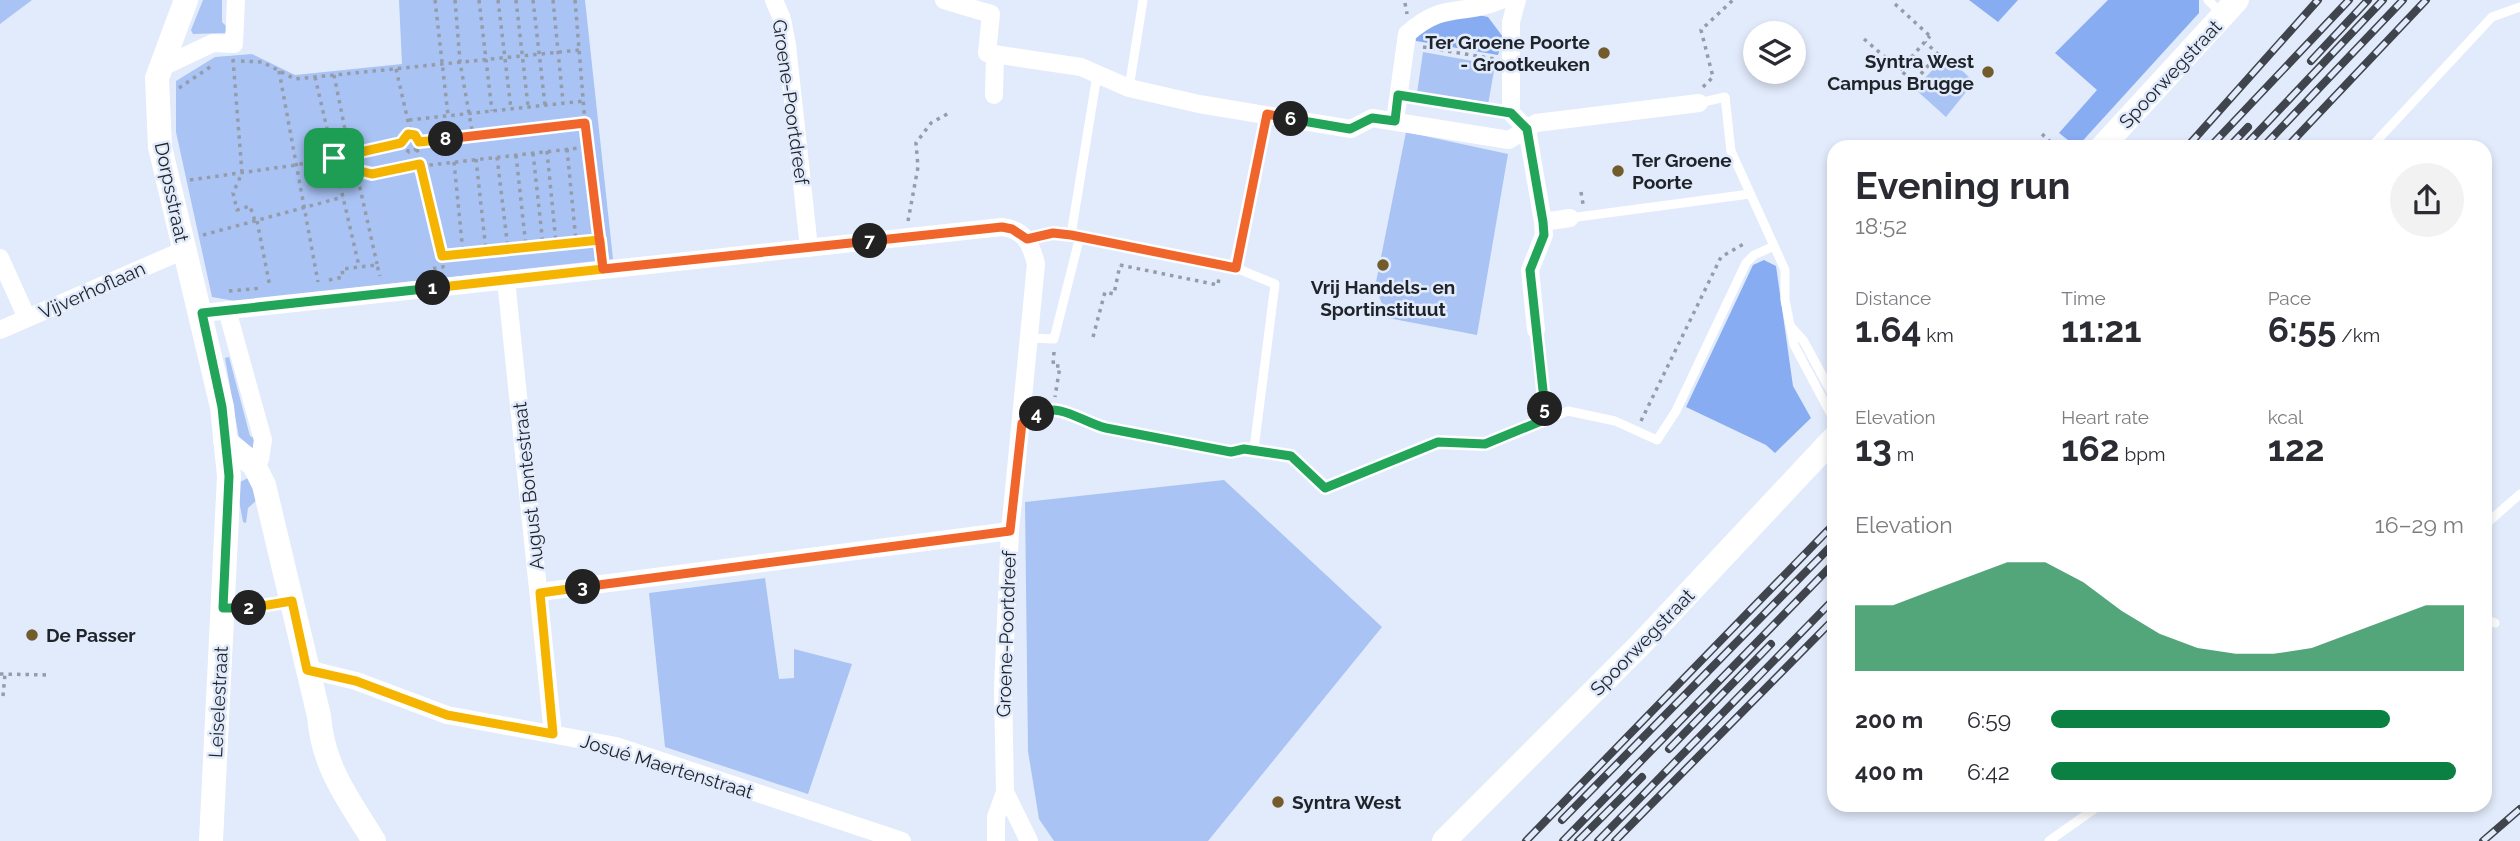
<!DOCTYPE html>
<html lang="en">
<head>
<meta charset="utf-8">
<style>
  :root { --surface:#fff; --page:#f2f2f3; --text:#2b2b33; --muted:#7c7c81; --accent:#0b8043 }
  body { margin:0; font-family:Raleway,sans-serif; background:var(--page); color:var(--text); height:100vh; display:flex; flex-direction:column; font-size:26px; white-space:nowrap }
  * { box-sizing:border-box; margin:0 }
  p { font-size:23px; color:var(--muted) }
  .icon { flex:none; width:38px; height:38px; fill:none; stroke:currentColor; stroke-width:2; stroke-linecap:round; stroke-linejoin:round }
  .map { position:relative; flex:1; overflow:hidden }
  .panel { position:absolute; left:1827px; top:140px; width:665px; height:672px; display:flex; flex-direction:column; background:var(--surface); border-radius:21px; box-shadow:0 4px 10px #0003 }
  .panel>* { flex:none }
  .tools { position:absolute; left:1743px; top:21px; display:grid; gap:14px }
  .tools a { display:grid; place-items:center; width:63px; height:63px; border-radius:50%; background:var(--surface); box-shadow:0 4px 10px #0003; font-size:35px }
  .pin { position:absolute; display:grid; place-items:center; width:60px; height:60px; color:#fff; margin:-30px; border-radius:14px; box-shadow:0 4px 10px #0006 }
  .km { position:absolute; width:35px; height:35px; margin:-18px; border-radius:50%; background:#222; color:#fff; font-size:19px; line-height:35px; text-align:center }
  .round { display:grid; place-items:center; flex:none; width:74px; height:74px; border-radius:37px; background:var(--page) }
  .head { display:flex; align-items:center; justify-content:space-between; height:119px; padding:0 28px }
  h1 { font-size:38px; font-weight:700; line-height:52px }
  .stats { display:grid; grid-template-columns:repeat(3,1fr); gap:10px; height:119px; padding:7px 28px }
  .stats div { display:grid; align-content:center }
  .stats b { font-size:35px; font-weight:700 }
  .stats small { font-size:19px; font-weight:400 }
  .stats p { font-size:19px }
  .chart { height:196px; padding:14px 28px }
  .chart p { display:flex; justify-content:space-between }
  .chart svg { width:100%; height:126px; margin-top:7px; fill:var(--accent); opacity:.7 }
  ul { padding:0 28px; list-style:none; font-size:23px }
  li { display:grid; grid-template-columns:112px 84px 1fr; align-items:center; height:52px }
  li i { height:18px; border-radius:9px; background:var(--accent) }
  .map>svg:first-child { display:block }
  .green { fill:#a9c3f5 }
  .forest { fill:#88acf2 }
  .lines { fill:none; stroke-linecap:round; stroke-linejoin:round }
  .path { stroke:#959ca9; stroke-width:3.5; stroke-dasharray:3.5 5; stroke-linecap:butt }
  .lane { stroke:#fff; stroke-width:9 }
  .street { stroke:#fff; stroke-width:18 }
  .secondary { stroke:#fff; stroke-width:24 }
  .rail-casing { stroke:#40454d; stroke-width:8 }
  .rail { stroke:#e2ebfb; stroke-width:5; stroke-dasharray:16; stroke-linecap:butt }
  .split-1-casing { stroke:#fff; stroke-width:14 }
  .split-2-casing { stroke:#fff; stroke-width:14 }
  .split-3-casing { stroke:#fff; stroke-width:14 }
  .split-4-casing { stroke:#fff; stroke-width:14 }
  .split-5-casing { stroke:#fff; stroke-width:14 }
  .split-6-casing { stroke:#fff; stroke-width:14 }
  .split-7-casing { stroke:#fff; stroke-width:14 }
  .split-8-casing { stroke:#fff; stroke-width:14 }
  .split-9-casing { stroke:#fff; stroke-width:14 }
  .split-1 { stroke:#f5b400; stroke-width:9 }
  .split-2 { stroke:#22a559; stroke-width:9 }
  .split-3 { stroke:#f5b400; stroke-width:9 }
  .split-4 { stroke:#f0652b; stroke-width:9 }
  .split-5 { stroke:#22a559; stroke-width:9 }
  .split-6 { stroke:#22a559; stroke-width:9 }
  .split-7 { stroke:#f0652b; stroke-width:9 }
  .split-8 { stroke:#f0652b; stroke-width:9 }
  .split-9 { stroke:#f5b400; stroke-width:9 }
  .poi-dot { fill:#735c2c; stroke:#e2ebfb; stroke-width:2.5 }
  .labels { text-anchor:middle; stroke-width:5; stroke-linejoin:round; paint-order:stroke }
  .poi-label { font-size:19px; font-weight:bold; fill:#1f232a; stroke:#e2ebfb; text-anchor:start }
  .street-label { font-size:19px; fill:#1f232a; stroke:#e2ebfb }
</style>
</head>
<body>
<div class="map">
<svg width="2520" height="841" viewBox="0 0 2520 841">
  <rect width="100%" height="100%" fill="#e2ebfb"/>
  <path class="green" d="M0,0H32L0,24Z
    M203,0H222V22L228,28L225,33L193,34L191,30Z
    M399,0H585L613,259L235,301L212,297L176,132V81L215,57L252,54L295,75L402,64Z
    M1423,52L1495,65L1488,105L1417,93Z
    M1946,55L1974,82L1946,117L1915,89Z
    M1406,132L1508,154L1477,335L1388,318L1375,287Z
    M229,357L250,436L256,439L253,450L239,438L225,358Z
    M248,478L259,498L248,508L246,523L243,522L238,495L240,482Z
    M1224,480L1382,627L1208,841H1054L1039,819L1028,751L1025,502Z
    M765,578L779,679L794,678V649L852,664L808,794L665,747L649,593Z"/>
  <path class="forest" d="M1969,0H2018L1998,22Z
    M2108,0H2199V13L2077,147L2059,133L2097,90L2055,53Z
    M1465,12L1488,17L1503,37L1498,55L1416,41L1415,31Z
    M1764,260L1776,266L1793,386L1811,418L1775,453L1766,445L1686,407L1753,265Z"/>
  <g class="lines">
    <path class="path" d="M435,0L448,115
      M455,0L460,62L473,136
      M479,0L492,111
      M498,0L511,109
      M516,0L528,106
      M533,0L545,105
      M553,0L563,102
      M575,0L585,123L600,240
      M1405,3L1407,14
      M1895,4L1931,37
      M1864,39L1914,82L1938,54L1925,42
      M1423,47L1495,59
      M233,59L242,173L233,193L237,210L250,206L255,221
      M241,61L262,62L295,79L580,50
      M396,69L411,134L419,142L417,149L409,152L400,143L405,135L411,134
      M1900,70L1930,36
      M279,71L318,282
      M334,75L350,154
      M315,77L359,266
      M1703,87L1713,77L1701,30L1733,0
      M179,88L213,65
      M1414,97L1493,110
      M409,120L584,101
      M2042,134L2056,147
      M419,142L585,123
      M417,149L442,256L443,267L429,269
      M567,149L576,241
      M547,151L556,243
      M533,153L543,245
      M516,155L526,247
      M497,157L508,249
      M476,159L486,251
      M454,162L463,253
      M421,166L588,147
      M356,170L377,264
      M338,175L356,170L372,174L420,164
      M190,180L296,165L400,143
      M1581,192L1583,204
      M257,221L270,287
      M908,221L918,167L916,143L931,123L949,113
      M203,235L343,197
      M443,256L600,240L601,253
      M1120,265L1218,285L1219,277
      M329,280L343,277L342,269L377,265L380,276
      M229,291L262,288
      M1093,337L1105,292L1114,294L1120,265
      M1054,352L1053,366H1060L1055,397
      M1641,421L1721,257L1747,242
      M242,608L272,604
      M0,674L49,675
      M3,696L5,674"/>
    <path class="lane" d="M2208,0L2222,14
      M1129,88L1143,0
      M1699,103L1725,97L1731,151L1785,270V300L1794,345L1834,420
      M2371,147L2492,17L2520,7
      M1570,218L1750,194
      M1071,235L1097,75
      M1027,239L1053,233L1098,239L1236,268L1275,284L1254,449L1291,456L1325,488L1438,442L1485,444L1568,411L1615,421L1657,440L1676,411L1746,263L1754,255L1774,246
      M1236,268L1267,115
      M1792,328L1803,340L1834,397
      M1536,330L1546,419
      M1029,338L1054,339L1080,236
      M1022,423L1046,409C1068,412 1084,423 1106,428L1231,452L1254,449
      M2485,525L2520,494
      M2485,619L2495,623
      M2049,841L2100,805"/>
    <path class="street" d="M774,0L782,19L787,45L809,248
      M944,0L991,14L987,53L1081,67L1129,88L1199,104L1351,129L1372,118L1509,140L1536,123L1699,103
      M1517,0L1511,22V113L1527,129L1543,222L1544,235L1530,270L1536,330
      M160,68L213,43L234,44L236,0
      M994,95L995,54
      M1395,121L1407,34C1445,0 1462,17 1501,0
      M1543,222L1570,218
      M0,258L27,318
      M506,280L553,734
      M227,310L263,440L260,459L254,465
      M202,313L1002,227C1025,230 1031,244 1036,264L1010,531L1003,687L1005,792L1029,841
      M0,330L184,250
      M540,592L1010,531
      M307,669L356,681L447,715L616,746L902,841
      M996,841V817L1005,792"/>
    <path class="secondary" d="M186,0L157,78L160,147L222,407L229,476L211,841
      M2102,147L2237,0
      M225,441L254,465L264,485L319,716C323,767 348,799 374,841
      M1444,841L1640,645L1834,438"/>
    <defs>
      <path id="rail" d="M2311,61L2368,0
        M2187,147L2318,0
        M2210,147L2349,0
        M2229,147L2248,127
        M2244,147L2383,0
        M2263,147L2403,0
        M2287,147L2426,0
        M1669,749L1771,644
        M1562,820L1834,543
        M1526,841L1834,524
        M1563,841L1834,563
        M1578,841L1642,777
        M1598,841L1834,599
        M1615,841L1834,619
        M2483,841L2520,809"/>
    </defs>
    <use href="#rail" class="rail-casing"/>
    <use href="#rail" class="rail"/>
  </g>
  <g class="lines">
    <defs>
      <path id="split-1" d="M334,158L338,175L356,170L372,174L420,164L442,256L600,240L603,269L433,288"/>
      <path id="split-2" d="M249,608H223L229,476L222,407L202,313L433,288"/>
      <path id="split-3" d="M249,608L292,601L307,670L356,681L447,715L553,734L540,593L583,587"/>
      <path id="split-4" d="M583,587L1010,531L1022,423L1037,414"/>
      <path id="split-5" d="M1037,414C1059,401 1083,423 1106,428L1231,452L1244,449L1291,456L1325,488L1438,442L1485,444L1546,419L1545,409"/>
      <path id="split-6" d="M1291,119L1350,129L1372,118L1395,121L1398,95L1511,113L1527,129L1543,222L1544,235L1530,270L1545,409"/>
      <path id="split-7" d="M870,241L1002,227L1012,229L1027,239L1053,233L1071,235L1236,268L1267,114L1291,119"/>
      <path id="split-8" d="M446,139L585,123L603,269L870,241"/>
      <path id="split-9" d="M334,158L401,143L408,134L415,135L419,142L446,139"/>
    </defs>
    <use href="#split-1" class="split-1-casing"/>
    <use href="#split-2" class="split-2-casing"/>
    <use href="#split-3" class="split-3-casing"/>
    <use href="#split-4" class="split-4-casing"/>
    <use href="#split-5" class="split-5-casing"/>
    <use href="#split-6" class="split-6-casing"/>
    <use href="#split-7" class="split-7-casing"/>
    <use href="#split-8" class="split-8-casing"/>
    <use href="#split-9" class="split-9-casing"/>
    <use href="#split-1" class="split-1"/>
    <use href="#split-2" class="split-2"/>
    <use href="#split-3" class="split-3"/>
    <use href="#split-4" class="split-4"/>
    <use href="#split-5" class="split-5"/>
    <use href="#split-6" class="split-6"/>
    <use href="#split-7" class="split-7"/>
    <use href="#split-8" class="split-8"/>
    <use href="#split-9" class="split-9"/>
  </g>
  <g class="poi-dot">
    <circle cx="1604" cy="53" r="7"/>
    <circle cx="1988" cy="72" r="7"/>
    <circle cx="1618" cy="171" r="7"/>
    <circle cx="1383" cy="265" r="7"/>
    <circle cx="32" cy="635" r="7"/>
    <circle cx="1278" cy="802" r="7"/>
  </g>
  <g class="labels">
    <g class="poi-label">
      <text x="1590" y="49" text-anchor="end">Ter Groene Poorte<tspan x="1590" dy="22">- Grootkeuken</tspan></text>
      <text x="1974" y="68" text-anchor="end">Syntra West<tspan x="1974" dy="22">Campus Brugge</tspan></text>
      <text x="1632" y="167">Ter Groene<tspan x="1632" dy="22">Poorte</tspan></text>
      <text x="1383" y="294" text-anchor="middle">Vrij Handels- en<tspan x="1383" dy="22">Sportinstituut</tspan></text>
      <text x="46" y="642">De Passer</text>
      <text x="1292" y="809">Syntra West</text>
    </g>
    <g class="street-label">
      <text transform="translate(2170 74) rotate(-47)" y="7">Spoorwegstraat</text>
      <text transform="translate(791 102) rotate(82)" y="7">Groene-Poortdreef</text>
      <text transform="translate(172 192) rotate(78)" y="7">Dorpsstraat</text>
      <text transform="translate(92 290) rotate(-24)" y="7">Vijverhoflaan</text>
      <text transform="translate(528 486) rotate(-96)" y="7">August Bontestraat</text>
      <text transform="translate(1006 634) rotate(-88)" y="7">Groene-Poortdreef</text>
      <text transform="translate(1642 642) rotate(-46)" y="7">Spoorwegstraat</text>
      <text transform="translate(218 702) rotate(-87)" y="7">Leiselestraat</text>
      <text transform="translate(667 766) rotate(17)" y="7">Josué Maertenstraat</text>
    </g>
  </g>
</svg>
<div class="tools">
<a><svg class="icon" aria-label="layers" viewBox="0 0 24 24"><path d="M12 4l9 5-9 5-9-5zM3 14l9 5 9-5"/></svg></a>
</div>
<div class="pin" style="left:334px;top:158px;background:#1e9e55"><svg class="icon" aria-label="arrive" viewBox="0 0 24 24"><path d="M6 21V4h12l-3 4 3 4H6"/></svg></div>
<b class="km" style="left:433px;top:288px">1</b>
<b class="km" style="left:249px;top:608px">2</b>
<b class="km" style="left:583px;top:587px">3</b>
<b class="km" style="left:1037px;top:414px">4</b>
<b class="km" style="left:1545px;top:409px">5</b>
<b class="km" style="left:1291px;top:119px">6</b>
<b class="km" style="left:870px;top:241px">7</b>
<b class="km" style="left:446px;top:139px">8</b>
<section class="panel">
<div class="head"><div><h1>Evening run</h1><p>18:52</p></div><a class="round"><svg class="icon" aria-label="share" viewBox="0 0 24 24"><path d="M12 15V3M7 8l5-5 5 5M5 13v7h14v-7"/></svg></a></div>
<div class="stats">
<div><p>Distance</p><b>1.64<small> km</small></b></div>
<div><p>Time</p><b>11:21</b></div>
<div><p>Pace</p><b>6:55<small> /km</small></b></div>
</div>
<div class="stats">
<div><p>Elevation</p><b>13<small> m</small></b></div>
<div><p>Heart rate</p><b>162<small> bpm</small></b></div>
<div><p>kcal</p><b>122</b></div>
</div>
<div class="chart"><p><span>Elevation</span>16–29 m</p>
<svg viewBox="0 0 160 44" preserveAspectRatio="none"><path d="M0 44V21L10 21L20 16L30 11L40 6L50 6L60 13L70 23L80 31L90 36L100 38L110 38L120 36L130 31L140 26L150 21L160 21V44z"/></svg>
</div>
<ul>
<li><b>200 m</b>6:59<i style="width:82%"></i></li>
<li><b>400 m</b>6:42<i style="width:98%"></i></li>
</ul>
</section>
</div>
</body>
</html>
